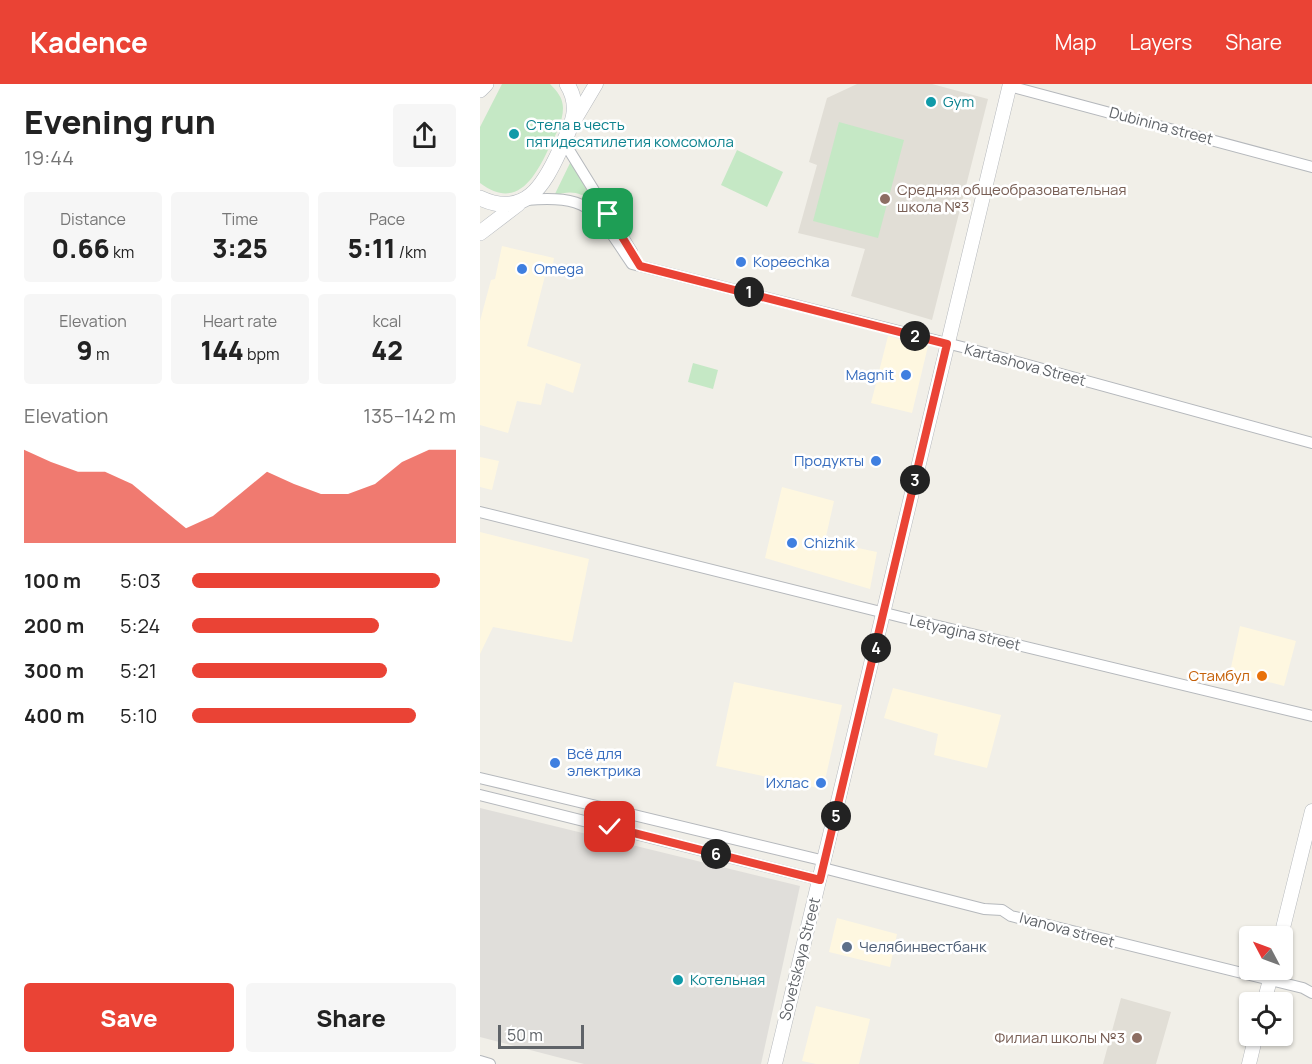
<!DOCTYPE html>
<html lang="en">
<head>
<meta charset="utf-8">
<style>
  :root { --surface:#fff; --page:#f6f6f6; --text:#222; --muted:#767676; --accent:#ea4335 }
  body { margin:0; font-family:Manrope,sans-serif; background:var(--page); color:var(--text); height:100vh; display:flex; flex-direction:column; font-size:22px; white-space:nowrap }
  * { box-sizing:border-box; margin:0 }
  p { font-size:20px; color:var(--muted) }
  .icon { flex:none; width:33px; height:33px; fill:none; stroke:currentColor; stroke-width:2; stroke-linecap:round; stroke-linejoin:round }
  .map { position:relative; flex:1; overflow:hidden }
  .panel { display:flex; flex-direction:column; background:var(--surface); width:480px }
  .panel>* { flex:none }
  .needle { width:39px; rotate:311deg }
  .fabs { position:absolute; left:759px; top:842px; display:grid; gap:12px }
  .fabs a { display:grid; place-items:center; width:54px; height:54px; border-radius:6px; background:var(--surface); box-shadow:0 2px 4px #0004; font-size:30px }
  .scale { position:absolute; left:18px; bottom:15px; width:86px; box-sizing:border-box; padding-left:6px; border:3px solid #5f6368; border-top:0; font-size:16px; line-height:21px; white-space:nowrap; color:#5f6368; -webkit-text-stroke:4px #fff; paint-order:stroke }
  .pin { position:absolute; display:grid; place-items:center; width:51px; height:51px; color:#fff; margin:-26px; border-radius:12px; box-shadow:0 3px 9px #0006 }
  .km { position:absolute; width:30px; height:30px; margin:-15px; border-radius:50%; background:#222; color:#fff; font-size:16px; line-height:30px; text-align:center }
  .round { display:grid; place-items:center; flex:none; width:63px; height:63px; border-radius:6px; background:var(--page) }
  .headline { display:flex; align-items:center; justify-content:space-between; height:102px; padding:0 24px }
  h1 { font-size:33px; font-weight:800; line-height:45px }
  .metrics { display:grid; grid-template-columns:repeat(3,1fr); gap:9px; height:102px; padding:6px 24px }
  .metrics div { display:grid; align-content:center; border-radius:6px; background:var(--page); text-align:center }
  .metrics b { font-size:26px; font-weight:800 }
  .metrics small { font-size:16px; font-weight:400 }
  .metrics p { font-size:16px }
  .chart { height:168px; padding:12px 24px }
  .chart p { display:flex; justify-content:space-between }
  .chart svg { width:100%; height:108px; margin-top:6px; fill:var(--accent); opacity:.7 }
  .button { display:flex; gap:12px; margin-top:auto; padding:12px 24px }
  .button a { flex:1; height:69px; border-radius:6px; background:var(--accent); color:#fff; font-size:24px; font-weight:800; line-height:69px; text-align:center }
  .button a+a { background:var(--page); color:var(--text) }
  ul { padding:0 24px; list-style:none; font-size:20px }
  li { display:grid; grid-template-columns:96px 72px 1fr; align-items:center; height:45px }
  li i { height:15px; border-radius:8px; background:var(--accent) }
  header { display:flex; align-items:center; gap:36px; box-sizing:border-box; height:84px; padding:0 30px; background:var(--accent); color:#fff }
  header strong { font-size:28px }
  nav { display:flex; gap:33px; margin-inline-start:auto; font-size:21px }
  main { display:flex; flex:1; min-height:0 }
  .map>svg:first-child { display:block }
  .commercial { fill:#fef7e0 }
  .industrial { fill:#e0deda }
  .education { fill:#e1ded6 }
  .green { fill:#c5e8c5 }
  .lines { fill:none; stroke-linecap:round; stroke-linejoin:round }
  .minor-casing { stroke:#b5b8bc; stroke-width:12 }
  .tertiary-casing { stroke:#b5b8bc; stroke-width:15 }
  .secondary-casing { stroke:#b6babf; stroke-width:16 }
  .minor { stroke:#fff; stroke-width:10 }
  .tertiary { stroke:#fff; stroke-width:14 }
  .secondary { stroke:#fff; stroke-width:15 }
  .route-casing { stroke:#fff; stroke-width:12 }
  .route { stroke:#ea4335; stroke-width:8 }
  .culture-dot { fill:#0f9aa8; stroke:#fff; stroke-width:2 }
  .education-dot { fill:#8d6e63; stroke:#fff; stroke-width:2 }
  .shop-dot { fill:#3f7fe0; stroke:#fff; stroke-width:2 }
  .food-dot { fill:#e8710a; stroke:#fff; stroke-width:2 }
  .service-dot { fill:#5c6f8a; stroke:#fff; stroke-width:2 }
  .labels { text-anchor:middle; stroke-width:5; stroke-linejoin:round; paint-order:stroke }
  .culture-label { font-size:15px; fill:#0d838f; stroke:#fff; text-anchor:start }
  .street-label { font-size:15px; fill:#5f6368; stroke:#fff }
  .education-label { font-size:15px; fill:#785e54; stroke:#fff; text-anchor:start }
  .shop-label { font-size:15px; fill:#366cbe; stroke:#fff; text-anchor:start }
  .food-label { font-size:15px; fill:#c56008; stroke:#fff; text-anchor:end }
  .service-label { font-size:15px; fill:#4e5e75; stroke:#fff; text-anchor:start }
</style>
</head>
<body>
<header>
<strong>Kadence</strong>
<nav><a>Map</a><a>Layers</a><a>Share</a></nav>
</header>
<main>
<section class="panel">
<div class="headline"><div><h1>Evening run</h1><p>19:44</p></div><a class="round"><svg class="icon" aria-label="share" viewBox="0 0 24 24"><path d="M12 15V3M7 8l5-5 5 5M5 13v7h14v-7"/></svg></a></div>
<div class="metrics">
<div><p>Distance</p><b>0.66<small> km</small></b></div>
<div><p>Time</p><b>3:25</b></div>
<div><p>Pace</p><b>5:11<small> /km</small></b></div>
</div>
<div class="metrics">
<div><p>Elevation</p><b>9<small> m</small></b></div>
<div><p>Heart rate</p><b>144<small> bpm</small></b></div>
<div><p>kcal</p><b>42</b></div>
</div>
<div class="chart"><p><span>Elevation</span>135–142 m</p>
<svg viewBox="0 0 160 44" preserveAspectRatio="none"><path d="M0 44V6L10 11L20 15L30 15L40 20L50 29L60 38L70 33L80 24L90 15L100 20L110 24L120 24L130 20L140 11L150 6L160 6V44z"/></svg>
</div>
<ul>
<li><b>100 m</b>5:03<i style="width:94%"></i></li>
<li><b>200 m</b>5:24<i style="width:71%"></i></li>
<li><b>300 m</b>5:21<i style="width:74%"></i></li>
<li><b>400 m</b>5:10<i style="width:85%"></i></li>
</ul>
<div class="button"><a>Save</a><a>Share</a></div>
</section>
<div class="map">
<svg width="832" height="980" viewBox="0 0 832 980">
  <rect width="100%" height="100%" fill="#f1efe8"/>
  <path class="commercial" d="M22,162L74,174L72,185L67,184L47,262L101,280L93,309L66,299L61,321L37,317L28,349L0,341V237L11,196L15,195Z
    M408,252L448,262L432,329L391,319Z
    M0,373L19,377L12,406L0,403Z
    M302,403L354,417L345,457L397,468L390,505L285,474Z
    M0,448L109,475L92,558L13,543L0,570Z
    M760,542L816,557L804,602L750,588Z
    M254,598L362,621L343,705L236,682Z
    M413,604L521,631L507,684L454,671L458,650L404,634Z
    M357,834L417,850L410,883L349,868Z
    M336,922L390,935L379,980H336L322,977Z"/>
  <path class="industrial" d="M0,724L320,802L281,980H104L0,953Z"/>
  <path class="education" d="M377,0H452L508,15L452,236L371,212L385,165L318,149L337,81L329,78L347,14Z
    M641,914L691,928L676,980H623Z"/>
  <path class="green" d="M22,0H70C77,7 83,14 83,24C83,38 75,52 69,64C55,93 37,127 0,99V43Z
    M359,38L424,56L398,154L333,137Z
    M257,66L303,88L287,123L241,101Z
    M91,77L113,117C99,108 90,106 74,112Z
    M213,279L238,286L233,305L208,298Z"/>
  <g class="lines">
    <defs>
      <path id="minor" d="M529,2L832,83
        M84,58L152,168
        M46,116C113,110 117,129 152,180L486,264L832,359
        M0,428L421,533L832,632
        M0,694L345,777
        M0,711L340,796
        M343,784L504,825L522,826L531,832L823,904L832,909
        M0,977L10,980"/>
      <path id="tertiary" d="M94,37L116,0
        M801,852L832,727
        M784,918L793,885
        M295,980L530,0
        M769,980L776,951"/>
      <path id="secondary" d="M0,6L6,0
        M0,114C45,135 64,101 80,66C91,43 102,24 87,0
        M0,149L38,120"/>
    </defs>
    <use href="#minor" class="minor-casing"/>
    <use href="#tertiary" class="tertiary-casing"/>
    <use href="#secondary" class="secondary-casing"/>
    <use href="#minor" class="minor"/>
    <use href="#tertiary" class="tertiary"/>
    <use href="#secondary" class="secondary"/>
  </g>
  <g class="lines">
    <defs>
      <path id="route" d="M128,130L160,182L467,260L340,796L130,743"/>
    </defs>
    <use href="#route" class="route-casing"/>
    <use href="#route" class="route"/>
  </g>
  <g class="culture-dot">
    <circle cx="451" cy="18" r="6"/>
    <circle cx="34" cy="50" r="6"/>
    <circle cx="198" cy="896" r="6"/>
  </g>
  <g class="education-dot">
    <circle cx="405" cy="115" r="6"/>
    <circle cx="657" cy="954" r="6"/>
  </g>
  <g class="shop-dot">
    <circle cx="261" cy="178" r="6"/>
    <circle cx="42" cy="185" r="6"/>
    <circle cx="426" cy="291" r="6"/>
    <circle cx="396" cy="377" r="6"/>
    <circle cx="312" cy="459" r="6"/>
    <circle cx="75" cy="679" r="6"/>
    <circle cx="341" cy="699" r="6"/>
  </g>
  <circle class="food-dot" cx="782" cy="592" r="6"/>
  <circle class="service-dot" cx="367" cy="863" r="6"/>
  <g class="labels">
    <g class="culture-label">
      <text x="463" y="23">Gym</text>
      <text x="46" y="46">Стела в честь<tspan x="46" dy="17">пятидесятилетия комсомола</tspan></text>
      <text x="210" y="901">Котельная</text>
    </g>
    <g class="street-label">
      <text transform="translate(681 42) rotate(15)" y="5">Dubinina street</text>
      <text transform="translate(545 281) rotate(15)" y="5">Kartashova Street</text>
      <text transform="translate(485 549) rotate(13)" y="5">Letyagina street</text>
      <text transform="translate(587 846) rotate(15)" y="5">Ivanova street</text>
      <text transform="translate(320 875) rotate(-76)" y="5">Sovetskaya Street</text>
    </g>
    <g class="education-label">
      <text x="417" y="111">Средняя общеобразовательная<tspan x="417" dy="17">школа №3</tspan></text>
      <text x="645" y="959" text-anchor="end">Филиал школы №3</text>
    </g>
    <g class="shop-label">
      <text x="273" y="183">Kopeechka</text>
      <text x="54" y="190">Omega</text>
      <text x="414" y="296" text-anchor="end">Magnit</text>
      <text x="384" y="382" text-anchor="end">Продукты</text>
      <text x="324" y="464">Chizhik</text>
      <text x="87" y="675">Всё для<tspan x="87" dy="17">электрика</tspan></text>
      <text x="329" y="704" text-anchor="end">Ихлас</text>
    </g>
    <g class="food-label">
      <text x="770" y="597">Стамбул</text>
    </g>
    <g class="service-label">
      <text x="379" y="868">Челябинвестбанк</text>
    </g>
  </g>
</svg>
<div class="fabs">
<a><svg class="needle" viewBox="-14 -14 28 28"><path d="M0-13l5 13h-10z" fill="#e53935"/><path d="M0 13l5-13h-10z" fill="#767676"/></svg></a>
<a><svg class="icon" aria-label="locate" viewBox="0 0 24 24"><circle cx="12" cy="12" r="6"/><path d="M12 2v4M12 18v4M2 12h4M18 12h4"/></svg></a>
</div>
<div class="scale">50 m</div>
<div class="pin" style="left:128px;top:130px;background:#1e9e55"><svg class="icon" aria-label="arrive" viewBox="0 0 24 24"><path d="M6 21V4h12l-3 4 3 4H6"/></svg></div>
<div class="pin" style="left:130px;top:743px;background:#d93025"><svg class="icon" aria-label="check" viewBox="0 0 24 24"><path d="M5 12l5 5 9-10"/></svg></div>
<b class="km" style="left:269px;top:208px">1</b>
<b class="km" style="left:435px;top:252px">2</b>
<b class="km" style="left:435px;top:396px">3</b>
<b class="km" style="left:396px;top:564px">4</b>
<b class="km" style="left:356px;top:732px">5</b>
<b class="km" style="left:236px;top:770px">6</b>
</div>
</main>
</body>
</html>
